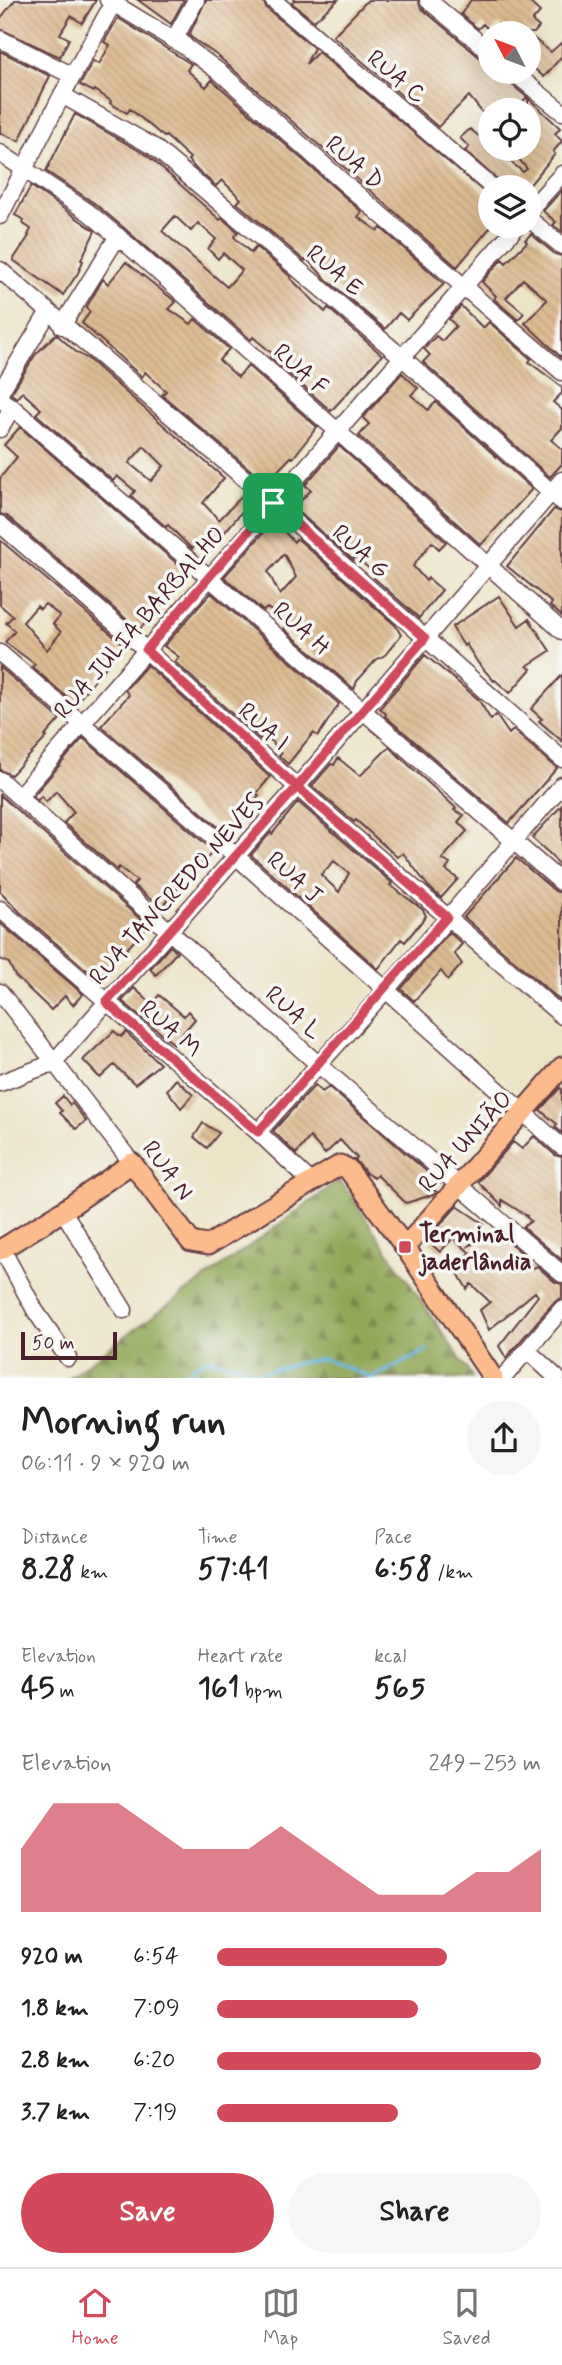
<!DOCTYPE html>
<html lang="en">
<head>
<meta charset="utf-8">
<style>
  :root { --surface:#fff; --page:#f6f6f6; --text:#222; --muted:#767676; --line:#e0e0e0; --accent:#d1495b }
  body { margin:0; font-family:Mynerve,sans-serif; background:var(--page); color:var(--text); height:100vh; display:flex; flex-direction:column; font-size:26px; white-space:nowrap }
  * { box-sizing:border-box; margin:0 }
  p { font-size:23px; color:var(--muted) }
  .icon { flex:none; width:38px; height:38px; fill:none; stroke:currentColor; stroke-width:2; stroke-linecap:round; stroke-linejoin:round }
  .map { position:relative; height:1378px; overflow:hidden }
  .panel { display:flex; flex-direction:column; background:var(--surface); flex:1 }
  .panel>* { flex:none }
  .needle { width:46px; rotate:312deg }
  .buttons { position:absolute; left:478px; top:21px; display:grid; gap:14px }
  .buttons a { display:grid; place-items:center; width:63px; height:63px; border-radius:50%; background:var(--surface); box-shadow:0 7px 28px #0002; font-size:35px }
  .scale { position:absolute; left:21px; bottom:18px; width:96px; box-sizing:border-box; padding-left:7px; border:4px solid #4a1f2b; border-top:0; font-size:19px; line-height:24px; white-space:nowrap; color:#4a1f2b; -webkit-text-stroke:5px #f6f6f2; paint-order:stroke }
  .pin { position:absolute; display:grid; place-items:center; width:60px; height:60px; color:#fff; margin:-30px; border-radius:14px; box-shadow:0 4px 10px #0006 }
  .round { display:grid; place-items:center; flex:none; width:74px; height:74px; border-radius:37px; background:var(--page) }
  .overview { display:flex; align-items:center; justify-content:space-between; height:119px; padding:0 21px }
  h1 { font-size:38px; font-weight:700; line-height:52px }
  .stats { display:grid; grid-template-columns:repeat(3,1fr); gap:10px; height:119px; padding:7px 21px }
  .stats div { display:grid; align-content:center }
  .stats b { font-size:30px; font-weight:700 }
  .stats small { font-size:19px; font-weight:400 }
  .stats p { font-size:19px }
  .chart { height:196px; padding:14px 21px }
  .chart p { display:flex; justify-content:space-between }
  .chart svg { width:100%; height:126px; margin-top:7px; fill:var(--accent); opacity:.7 }
  .primary-button { display:flex; gap:14px; margin-top:auto; padding:14px 21px }
  .primary-button a { flex:1; height:80px; border-radius:42px; background:var(--accent); color:#fff; font-size:28px; font-weight:700; line-height:80px; text-align:center }
  .primary-button a+a { background:var(--page); color:var(--text) }
  ul { padding:0 21px; list-style:none; font-size:23px }
  li { display:grid; grid-template-columns:112px 84px 1fr; align-items:center; height:52px }
  li i { height:18px; border-radius:9px; background:var(--accent) }
  .menu { display:flex; justify-content:space-around; align-items:center; height:98px; border-top:2px solid var(--line); background:var(--surface); font-size:19px; color:var(--muted) }
  .menu a { display:grid; justify-items:center; gap:4px }
  .menu .selected { color:var(--accent) }
  .map>svg:first-child { display:block }
  .forest { fill:url(#forest-firs); stroke:#6d6342; stroke-width:2 }
  .lines { fill:none; stroke-linecap:round; stroke-linejoin:round }
  .stream { stroke:#64b6df; stroke-width:3.5 }
  .building { fill:url(#building-back-hatch); fill-rule:evenodd }
  .minor-casing { stroke:#623d43; stroke-width:19 }
  .major-casing { stroke:#623d43; stroke-width:23 }
  .minor { stroke:#fff; stroke-width:16 }
  .major { stroke:#fbbb8d; stroke-width:19 }
  .route-casing { stroke:#fff; stroke-width:14 }
  .route { stroke:#d1495b; stroke-width:9 }
  .poi-dot { fill:#d1495b; stroke:#f6f6f2; stroke-width:2.5 }
  .labels { text-anchor:middle; stroke-width:7; stroke-linejoin:round; paint-order:stroke }
  .street-label { font-size:24px; fill:#4a1f2b; stroke:#f6f6f2 }
  .poi-label { font-size:24px; font-weight:bold; fill:#4a1f2b; stroke:#f6f6f2; text-anchor:start }
</style>
</head>
<body>
<div class="map">
<svg width="562" height="1378" viewBox="0 0 562 1378">
  <defs>
    <pattern id="forest-firs" width="22" height="20" patternUnits="userSpaceOnUse" patternTransform="scale(1.75)"><rect width="22" height="20" fill="#90a759"/><path d="M5 1l3.5 6h-7zM16 11l3.5 6h-7z" fill="#78874a"/></pattern>
    <pattern id="building-back-hatch" width="6" height="6" patternUnits="userSpaceOnUse" patternTransform="scale(1.75)"><rect width="6" height="6" fill="#ddbb92"/><path d="M-1 5l2 2M0 0l6 6M5-1l2 2" fill="none" stroke="#bfa07e"/></pattern>
  </defs>
  <rect width="100%" height="100%" fill="#f6f6f2"/>
  <filter id="ink" filterUnits="userSpaceOnUse"><feTurbulence type="fractalNoise" baseFrequency=".0143" numOctaves="2"/><feDisplacementMap in="SourceGraphic" scale="14" xChannelSelector="R" yChannelSelector="G"/><feConvolveMatrix kernelMatrix="1 2 1 2 8 2 1 2 1" color-interpolation-filters="sRGB"/></filter>
  <filter id="wash" filterUnits="userSpaceOnUse"><feTurbulence type="fractalNoise" baseFrequency=".00686" numOctaves="4" result="noise"/><feDisplacementMap in="SourceGraphic" scale="28" xChannelSelector="R" yChannelSelector="G"/><feGaussianBlur stdDeviation="1.57" result="paint"/><feColorMatrix in="noise" values="0 0 0 0 0 0 0 0 0 0 0 0 0 0 0 0 0 1.4 0 .05"/><feComposite in="paint" operator="in"/></filter>
  <g filter="url(#wash)">
    <rect width="100%" height="100%" fill="#ede4c8"/>
    <path class="forest" d="M340,1180L473,1378H68Z"/>
    <g class="lines">
      <path class="stream" d="M185,1378L192,1367L208,1359L236,1365L259,1374L303,1362L325,1359L372,1378L428,1350"/>
    </g>
    <g id="blocks">
      <path class="building" d="M15,0H96L82,23L71,16L60,34L69,39L60,57L0,29V19Z
        M138,0H184L171,24Z
        M206,0H263L266,8L314,48L306,64L318,52L490,197V228L457,267L218,56L192,38L189,35Z
        M294,0H338L314,21L292,3Z
        M368,0H418L421,8L483,60L490,62V72H503L506,80L527,97L516,110H490V122L469,96L438,127L333,36Z
        M471,0H527L540,12L532,21L539,27L534,33H511L498,24L491,32L483,24L478,29L461,14Z
        M118,18L191,64L187,70L206,87L212,80L362,212L358,217L378,231L381,228L444,284L407,320L399,313L385,329L327,280L307,259L305,261L237,203L241,199L222,180L216,186L196,169L188,160L190,158L166,136L164,137L130,109L127,113L110,103L111,101L95,90L94,92L80,85L93,61L99,64L110,45L104,42Z
        M528,34L551,52L562,42V56L544,77L528,63Z
        M0,51L50,76L19,141L0,133Z
        M528,98L560,128L555,134L562,141L553,152L555,154L528,187H505L465,151L469,147L460,138L470,129L490,145V149H495L523,172L527,169L511,149H528Z
        M75,114L148,156L220,220L222,218L238,232L234,237L251,253L256,247L291,277L290,278L325,312L328,308L382,355L331,411L270,357L273,354L253,337L251,340L124,228L94,203L46,171ZM175,216L191,231L198,223L216,239L208,249L218,259L223,253L242,270L227,287L162,231Z
        M31,186L95,231L81,260L83,261L78,273L63,295L13,260L29,236L28,235L31,229L22,223L24,220L15,215Z
        M562,190V232L553,225L556,222L543,211Z
        M531,234L555,254L562,256V358L525,323L547,300L523,279L506,298L524,313L518,320L494,299L496,296L482,282L502,259L506,263L527,242L525,240Z
        M126,262L176,302L169,309L191,324L195,319L229,349L219,360L238,377L248,366L317,427L293,458L291,457L266,483L162,395L166,391L145,372L142,377L82,323L90,312L86,308L103,279L108,284Z
        M461,306L483,328L489,322L531,359L529,362L562,387V393L553,402L562,410V428L551,440L562,449V464L550,477L423,362L430,355L424,349L436,336L442,341L456,326L449,319Z
        M56,334L76,352L88,359L224,478L203,503L219,520L244,494L250,502L208,552L197,542L192,549L168,525L166,527L131,496L135,491L117,476L113,481L36,414L41,409L22,392L17,398L11,394L35,355ZM144,446L164,466L151,481L129,463Z
        M402,373L418,388L411,395L428,410L436,402L532,489L481,545L359,436L369,424L363,418Z
        M20,427L189,574L139,630L7,516L0,514V478L17,457L4,445Z
        M339,446L446,542L439,549L432,542L413,566L426,581L428,578L442,590L419,618L374,578L377,575L355,557L353,560L294,508L311,490L305,485Z
        M554,509L562,512V616L550,606L552,603L507,566Z
        M274,521L294,542L296,539L299,540L395,625L401,635L385,655L376,660L357,681L354,689L284,629L288,622L267,608L263,611L224,577ZM284,554L296,577L280,595L268,572Z
        M0,540L124,645L75,704L32,667L35,664L5,642L15,631L6,623L13,616L0,605ZM45,604L60,616L53,624L61,632L47,650L23,622L37,606L40,609Z
        M211,593L339,704L318,736L313,733L288,764L279,756L281,754L265,733L260,739L175,662L179,657L164,646Z
        M499,596L519,626L529,619L550,651L527,666L531,669L510,693L495,680L494,681L478,663L466,644L464,646L452,627Z
        M425,655L478,699L491,720L496,715L509,734L513,730L557,768L509,823L385,716L386,714L380,708Z
        M147,665L270,777L256,794L259,795L241,822L237,819L224,832L101,726L129,695L125,690Z
        M0,667L60,719L45,736L47,737L11,775L0,770Z
        M562,675V741L539,721L542,719L531,709Z
        M83,738L209,847L208,848L212,852L183,889L179,886L161,908L133,885L137,881L119,867L117,870L64,823L74,812L56,791L46,802L41,796L38,800L33,796Z
        M389,747L456,808L454,810L464,815L458,822L467,831L442,859L450,864L446,870L458,879L441,898L428,886L403,853L397,857L356,820L354,822L312,786L331,764L334,765L338,758L360,776Z
        M0,795L148,926L124,952L123,951L96,978L20,912L0,891Z
        M298,802L392,883L390,885L423,910L426,916L405,942L401,939L378,969L251,855L271,832L272,834ZM334,861L349,873L339,892L321,875Z
        M562,805V869L551,855L532,838Z
        M516,858L555,891L562,893V1002L464,917Z
        M0,923L83,994L73,1005L65,996L51,1010L15,976L9,963L0,959Z
        M449,932L462,944L454,953L462,964L448,980L441,971L414,1001L401,989Z
        M170,946L177,952L156,975L150,969Z
        M134,988L152,1004L159,995L184,1016L188,1011L195,1019L174,1044L122,1001Z
        M114,1031L121,1037L126,1032L160,1064L135,1084L114,1065L100,1078L83,1060Z
        M176,1079L193,1095L181,1108L167,1090Z
        M315,1085L322,1092L329,1087L440,1183L433,1190L437,1192L435,1194L406,1203L377,1175L374,1178L366,1173L355,1160L357,1158L340,1140L325,1154L310,1137L296,1154L273,1131Z
        M560,1088L562,1089V1133L555,1127L557,1124L540,1110Z
        M63,1096L70,1105L72,1103L86,1121L76,1129L60,1113L62,1111L55,1103Z
        M203,1123L219,1133L207,1148L194,1137Z
        M534,1136L555,1155L562,1157V1260L523,1227L531,1221L526,1217L527,1216L502,1200V1206L478,1182L513,1142L522,1149Z
        M457,1206L484,1224L469,1246L497,1232L522,1253L534,1268L537,1266L555,1282L562,1284V1298L554,1302L506,1358L499,1346L538,1296L535,1292L489,1330L480,1310L490,1302L471,1284L467,1289L455,1268L470,1253L453,1238L440,1252L427,1240Z"/>
    </g>
  </g>
  <g filter="url(#ink)">
    <use href="#blocks" fill-opacity="0" stroke="#623d43" stroke-width="2"/>
    <g class="lines">
      <defs>
        <path id="minor" d="M108,0L187,48L222,74L342,181L562,372
          M273,0L492,187
          M428,0L490,52
          M0,39L73,76
          M185,46L176,36L196,0
          M513,72L562,112
          M62,95L154,147L403,358L562,502
          M0,153L88,212L128,245L562,631
          M528,212L562,174
          M0,216L62,95L115,0
          M528,218L562,246
          M0,270L273,503L562,759
          M48,313L2,389L0,394L2,401L12,407L562,883
          M62,326L118,236
          M0,429L12,407
          M0,524L146,650L297,787L562,1016
          M0,653L236,856L562,1147
          M0,780L319,1065L562,1274
          M19,796L517,226
          M0,909L258,1132L311,1182
          M0,992L132,1163
          M0,1083L53,1063L297,787L562,480
          M258,1132L386,990L562,785
          M63,1211L124,1310
          M2,1249L36,1312L68,1358
          M528,1351L557,1378
          M503,1378L562,1309"/>
        <path id="major" d="M405,1247L562,1067
          M0,1250L63,1211L132,1163L191,1242L208,1245L340,1165L348,1169L405,1247L493,1378"/>
      </defs>
      <use href="#minor" class="minor-casing"/>
      <use href="#major" class="major-casing"/>
      <use href="#minor" class="minor"/>
      <use href="#major" class="major"/>
    </g>
  </g>
  <g class="lines" filter="url(#ink)">
    <defs>
      <path id="route" d="M273,503L146,650L297,787L106,1002L258,1132L447,917L297,787L425,638L273,503"/>
    </defs>
    <use href="#route" class="route-casing"/>
    <use href="#route" class="route"/>
  </g>
  <rect class="poi-dot" x="398" y="1240" width="14" height="14" rx="3.5"/>
  <g class="labels">
    <g class="street-label">
      <text transform="translate(397 76) rotate(40)" y="8">RUA C</text>
      <text transform="translate(355 162) rotate(41)" y="8">RUA D</text>
      <text transform="translate(335 270) rotate(40)" y="8">RUA E</text>
      <text transform="translate(301 369) rotate(42)" y="8">RUA F</text>
      <text transform="translate(361 551) rotate(42)" y="8">RUA G</text>
      <text transform="translate(139 622) rotate(-49)" y="8">RUA JULIA BARBALHO</text>
      <text transform="translate(302 628) rotate(41)" y="8">RUA H</text>
      <text transform="translate(264 726) rotate(42)" y="8">RUA I</text>
      <text transform="translate(295 877) rotate(42)" y="8">RUA J</text>
      <text transform="translate(176 889) rotate(-48)" y="8">RUA TANCREDO NEVES</text>
      <text transform="translate(294 1012) rotate(42)" y="8">RUA L</text>
      <text transform="translate(171 1028) rotate(41)" y="8">RUA M</text>
      <text transform="translate(465 1141) rotate(-48)" y="8">RUA UNIÃO</text>
      <text transform="translate(168 1170) rotate(53)" y="8">RUA N</text>
    </g>
    <g class="poi-label">
      <text x="419" y="1241">Terminal<tspan x="419" dy="28">jaderlândia</tspan></text>
    </g>
  </g>
</svg>
<div class="buttons">
<a><svg class="needle" viewBox="-14 -14 28 28"><path d="M0-13l5 13h-10z" fill="#e53935"/><path d="M0 13l5-13h-10z" fill="#767676"/></svg></a>
<a><svg class="icon" aria-label="locate" viewBox="0 0 24 24"><circle cx="12" cy="12" r="6"/><path d="M12 2v4M12 18v4M2 12h4M18 12h4"/></svg></a>
<a><svg class="icon" aria-label="layers" viewBox="0 0 24 24"><path d="M12 4l9 5-9 5-9-5zM3 14l9 5 9-5"/></svg></a>
</div>
<div class="scale">50 m</div>
<div class="pin" style="left:273px;top:503px;background:#1e9e55"><svg class="icon" aria-label="arrive" viewBox="0 0 24 24"><path d="M6 21V4h12l-3 4 3 4H6"/></svg></div>
</div>
<section class="panel">
<div class="overview"><div><h1>Morning run</h1><p>06:11 · 9 × 920 m</p></div><a class="round"><svg class="icon" aria-label="share" viewBox="0 0 24 24"><path d="M12 15V3M7 8l5-5 5 5M5 13v7h14v-7"/></svg></a></div>
<div class="stats">
<div><p>Distance</p><b>8.28<small> km</small></b></div>
<div><p>Time</p><b>57:41</b></div>
<div><p>Pace</p><b>6:58<small> /km</small></b></div>
</div>
<div class="stats">
<div><p>Elevation</p><b>45<small> m</small></b></div>
<div><p>Heart rate</p><b>161<small> bpm</small></b></div>
<div><p>kcal</p><b>565</b></div>
</div>
<div class="chart"><p><span>Elevation</span>249–253 m</p>
<svg viewBox="0 0 160 44" preserveAspectRatio="none"><path d="M0 44V22L10 6L20 6L30 6L40 14L50 22L60 22L70 22L80 14L90 22L100 30L110 38L120 38L130 38L140 30L150 30L160 22V44z"/></svg>
</div>
<ul>
<li><b>920 m</b>6:54<i style="width:71%"></i></li>
<li><b>1.8 km</b>7:09<i style="width:62%"></i></li>
<li><b>2.8 km</b>6:20<i style="width:100%"></i></li>
<li><b>3.7 km</b>7:19<i style="width:56%"></i></li>
</ul>
<div class="primary-button"><a>Save</a><a>Share</a></div>
</section>
<nav class="menu">
<a class="selected"><svg class="icon" aria-label="home" viewBox="0 0 24 24"><path d="M3 11l9-7 9 7M6 9v11h12V9"/></svg>Home</a>
<a><svg class="icon" aria-label="map" viewBox="0 0 24 24"><path d="M3 6l6-2 6 2 6-2v14l-6 2-6-2-6 2zM9 4v14M15 6v14"/></svg>Map</a>
<a><svg class="icon" aria-label="saved" viewBox="0 0 24 24"><path d="M7 4h10v16l-5-4-5 4z"/></svg>Saved</a>
</nav>
</body>
</html>
